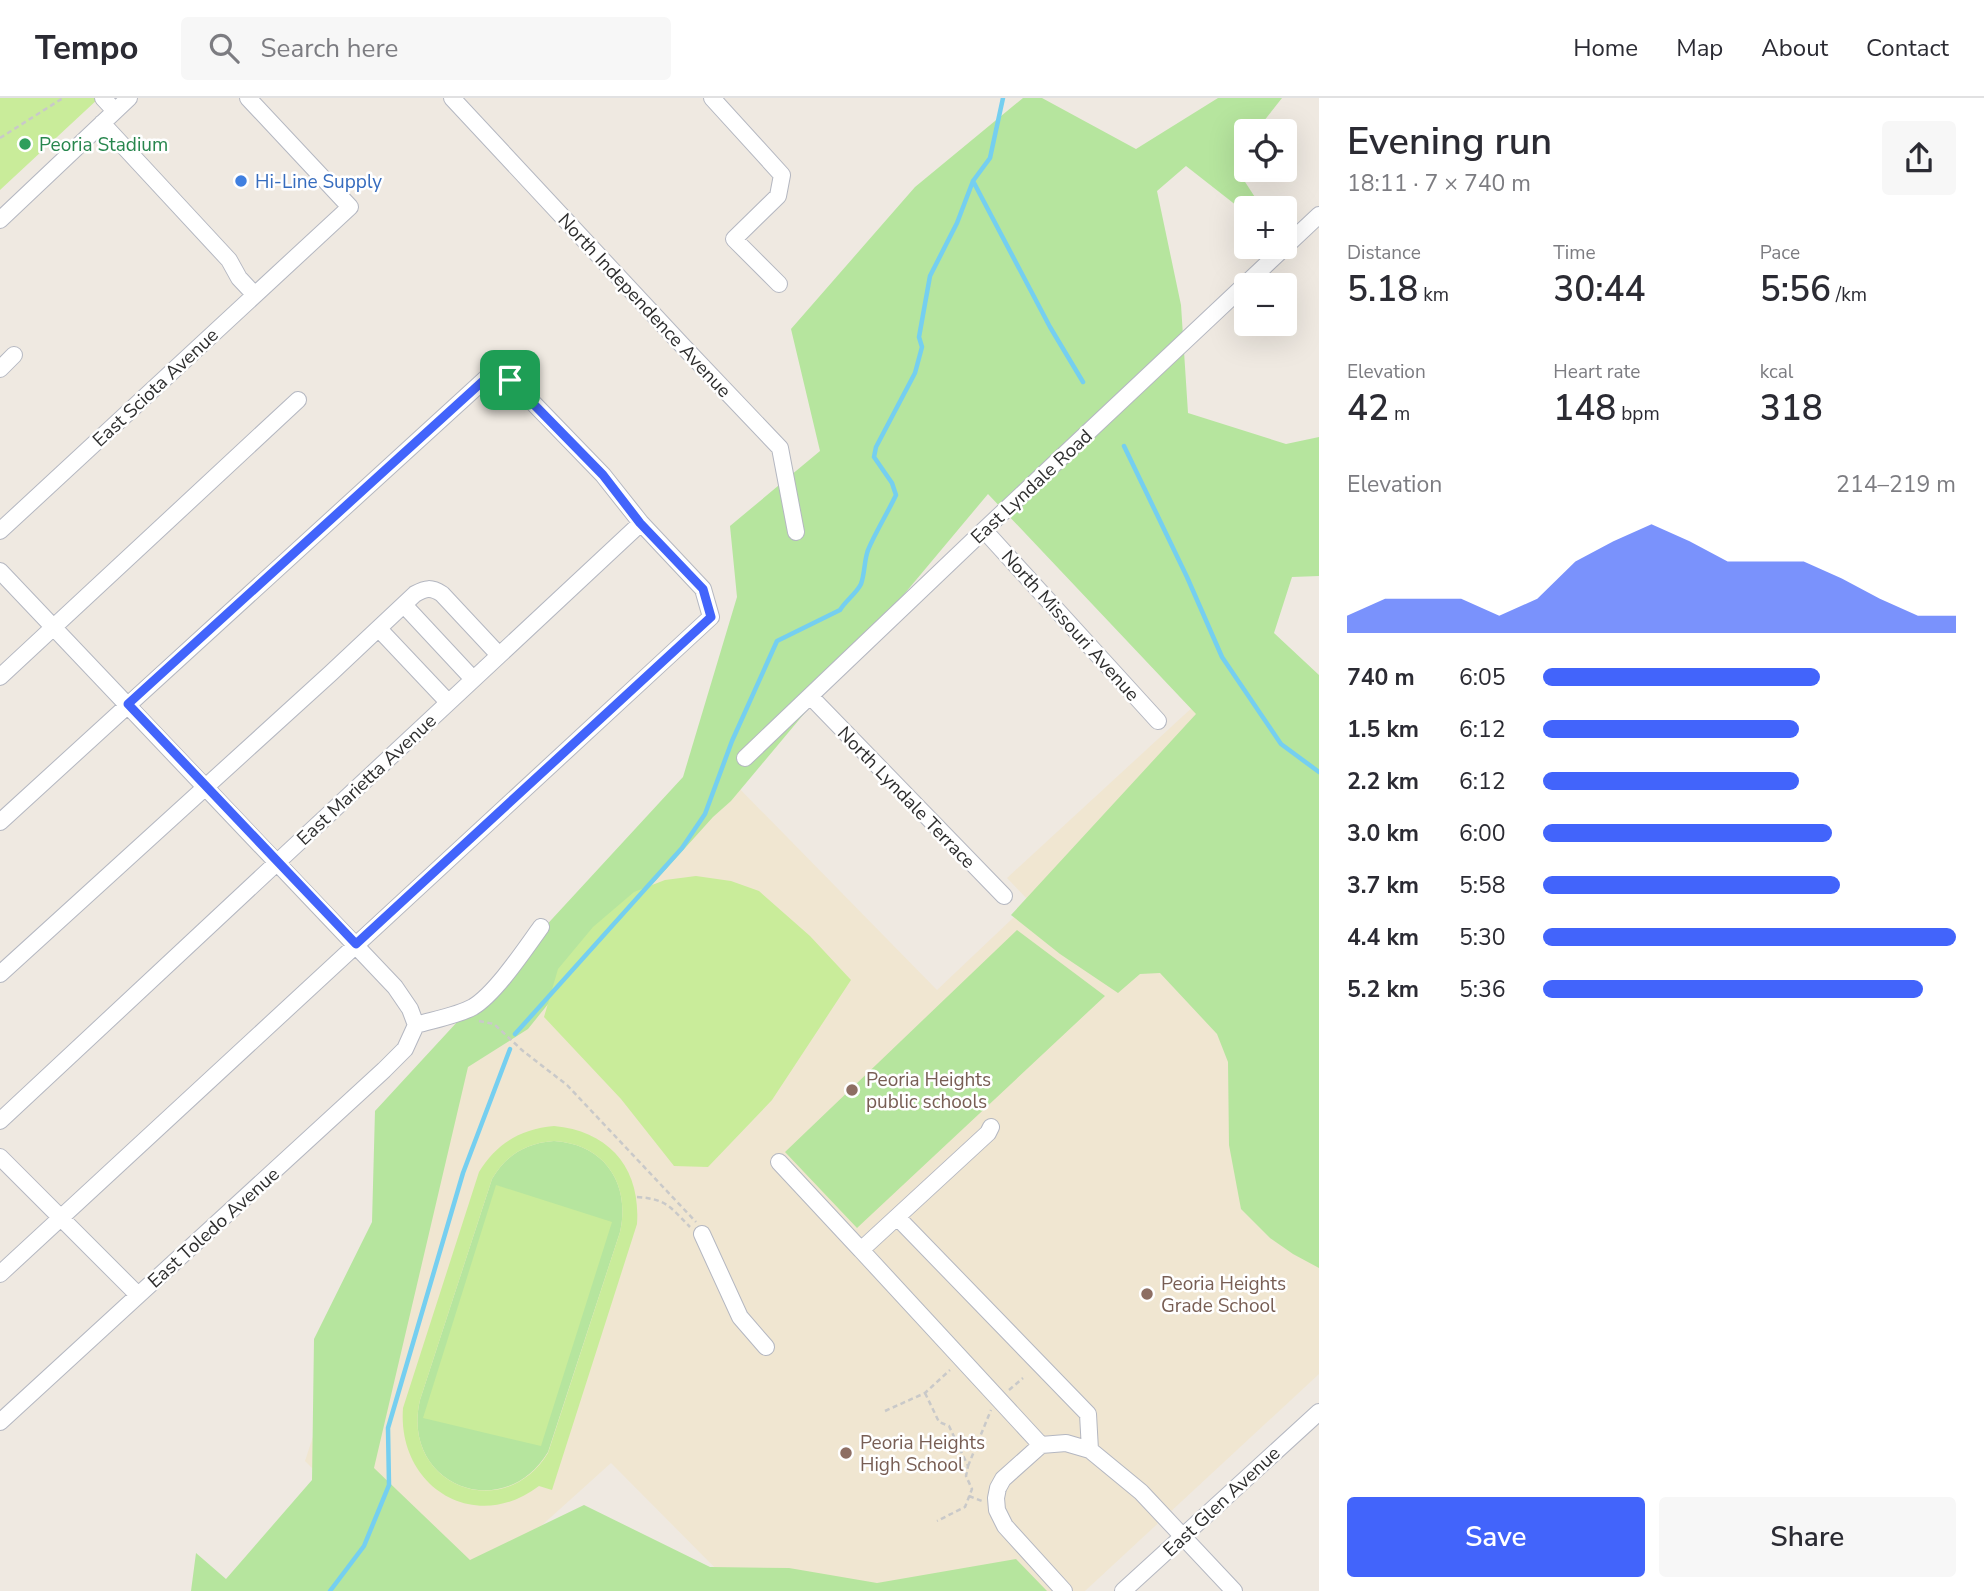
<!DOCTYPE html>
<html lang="en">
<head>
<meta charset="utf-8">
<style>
  :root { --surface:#fff; --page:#f7f7f7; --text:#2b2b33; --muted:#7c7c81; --line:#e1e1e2; --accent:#4264fb }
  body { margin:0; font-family:"Nunito Sans",sans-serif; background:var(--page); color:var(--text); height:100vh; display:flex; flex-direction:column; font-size:26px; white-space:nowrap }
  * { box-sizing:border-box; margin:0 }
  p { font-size:23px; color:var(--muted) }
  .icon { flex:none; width:38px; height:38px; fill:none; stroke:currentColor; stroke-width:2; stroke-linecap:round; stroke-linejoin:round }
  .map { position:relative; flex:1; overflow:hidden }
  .details { display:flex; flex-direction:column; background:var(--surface); width:665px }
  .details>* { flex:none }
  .controls { position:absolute; left:1234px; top:21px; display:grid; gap:14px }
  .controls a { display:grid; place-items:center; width:63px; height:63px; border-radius:7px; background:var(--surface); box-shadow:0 7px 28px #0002; font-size:35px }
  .pin { position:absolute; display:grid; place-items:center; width:60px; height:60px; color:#fff; margin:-30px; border-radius:14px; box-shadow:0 4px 10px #0006 }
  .round { display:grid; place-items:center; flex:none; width:74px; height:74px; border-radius:7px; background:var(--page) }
  .headline { display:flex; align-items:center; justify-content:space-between; height:119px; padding:0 28px }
  h1 { font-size:38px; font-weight:600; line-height:52px }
  .metrics { display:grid; grid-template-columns:repeat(3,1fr); gap:10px; height:119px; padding:7px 28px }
  .metrics div { display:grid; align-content:center }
  .metrics b { font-size:35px; font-weight:600 }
  .metrics small { font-size:19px; font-weight:400 }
  .metrics p { font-size:19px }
  .chart { height:196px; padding:14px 28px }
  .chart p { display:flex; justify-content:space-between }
  .chart svg { width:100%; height:126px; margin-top:7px; fill:var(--accent); opacity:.7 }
  .cta { display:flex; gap:14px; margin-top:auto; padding:14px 28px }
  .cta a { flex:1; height:80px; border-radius:7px; background:var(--accent); color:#fff; font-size:28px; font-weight:600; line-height:80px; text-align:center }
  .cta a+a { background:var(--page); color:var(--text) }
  ul { padding:0 28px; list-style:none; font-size:23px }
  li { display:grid; grid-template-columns:112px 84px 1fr; align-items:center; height:52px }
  li i { height:18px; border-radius:9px; background:var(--accent) }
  header { display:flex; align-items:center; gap:42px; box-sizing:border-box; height:98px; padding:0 35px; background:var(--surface); border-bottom:2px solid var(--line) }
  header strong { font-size:33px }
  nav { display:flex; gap:38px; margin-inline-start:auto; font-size:24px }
  .search { width:490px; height:63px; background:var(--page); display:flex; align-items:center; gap:18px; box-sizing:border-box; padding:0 24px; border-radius:7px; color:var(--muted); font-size:26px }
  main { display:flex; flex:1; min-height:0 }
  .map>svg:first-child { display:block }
  .education { fill:#f0e6d1 }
  .green { fill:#b6e59e }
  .pitch { fill:#c9ec9a; fill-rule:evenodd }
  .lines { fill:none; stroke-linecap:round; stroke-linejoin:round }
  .stream { stroke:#75cff0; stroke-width:4.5 }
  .minor-casing { stroke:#b4b7c1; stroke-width:18 }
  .path { stroke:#c9c9c9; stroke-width:2.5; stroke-dasharray:5 3.5; stroke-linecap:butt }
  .minor { stroke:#fff; stroke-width:16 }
  .route-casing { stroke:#fff; stroke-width:14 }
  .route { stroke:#4264fb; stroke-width:9 }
  .leisure-dot { fill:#2e9e5b; stroke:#fff; stroke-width:2.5 }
  .shop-dot { fill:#3f7fe0; stroke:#fff; stroke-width:2.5 }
  .education-dot { fill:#8d6e63; stroke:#fff; stroke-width:2.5 }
  .labels { text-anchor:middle; stroke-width:5; stroke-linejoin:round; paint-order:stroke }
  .leisure-label { font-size:19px; fill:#27864d; stroke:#fff; text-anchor:start }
  .shop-label { font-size:19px; fill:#366cbe; stroke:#fff; text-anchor:start }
  .street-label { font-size:19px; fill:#2e2e2e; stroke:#fff }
  .education-label { font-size:19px; fill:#785e54; stroke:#fff; text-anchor:start }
</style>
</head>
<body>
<header>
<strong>Tempo</strong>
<div class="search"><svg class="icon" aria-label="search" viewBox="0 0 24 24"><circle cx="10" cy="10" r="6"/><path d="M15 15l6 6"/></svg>Search here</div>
<nav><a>Home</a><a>Map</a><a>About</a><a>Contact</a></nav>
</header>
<main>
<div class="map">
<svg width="1319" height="1493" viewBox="0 0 1319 1493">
  <rect width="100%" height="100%" fill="#efe9e1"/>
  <path class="education" d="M1246,560L1319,1036V1276L1085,1493H738L611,1365L469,1493H434L305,1363L441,948L730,681L937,892L1030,804L1007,780Z"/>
  <path class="green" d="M1023,0H1042L1136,51L1218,0H1282L1256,33H1246V52L1236,70L1262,110H1246V115L1186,68L1157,93L1181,207L1188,315L1286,346L1319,339V478L1292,479L1274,535L1319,577V1170L1293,1156L1270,1140L1241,1111L1229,1047L1228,964L1217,936L1160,875L1140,876L1118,895L1060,856L1011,817L1196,616L988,396L731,703L713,719L577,870L528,931L468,969L374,1370L470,1462L584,1407L710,1469L789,1470L877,1485L1016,1461L1047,1493H191L196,1455L226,1481L312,1382L314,1241L372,1124L375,1013L683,679L737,499L730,428L820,353L791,231L915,89Z
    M1017,832L1105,898L857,1130L785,1054Z
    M554,1043C604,1046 631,1085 620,1134L548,1354C503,1428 400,1386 420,1302L492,1081C506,1057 526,1045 554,1043Z"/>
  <path class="pitch" d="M0,0H99L0,92Z
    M696,778L731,783L759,793L810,838L851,882L772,1002L708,1069L674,1068L621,1001L544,919L558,871L593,829L634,794L665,782Z
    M554,1028C609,1033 641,1070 637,1126L552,1392L539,1388C475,1437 397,1389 403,1310L479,1074C496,1046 520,1031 554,1028ZM554,1043C604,1046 631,1085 620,1134L548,1355C503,1428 400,1386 420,1302L492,1081C506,1057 526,1045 554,1043Z
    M496,1087L612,1124L541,1348L423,1320Z"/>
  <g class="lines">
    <path class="stream" d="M973,83L1050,229L1083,284
      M1124,348L1187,479L1222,559L1281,646L1319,674
      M515,936L682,750L705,716L732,643L777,543L840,512C846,502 856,496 861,486C865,475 864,463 868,452C876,433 887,416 896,397L892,385L874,359L876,349L915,275L922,249L919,239L930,178L957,125L973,83L990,60L1003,0
      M330,1493L364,1448L389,1387L388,1330L463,1075L510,951"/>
    <defs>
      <path id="minor" d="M103,0L115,13
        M452,0L682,247L780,350L796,434
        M712,0L782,77L778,98L734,141L779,186
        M102,25L229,162L239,180L255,197
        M0,122L129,0
        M0,271L14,257
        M984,432L1158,623
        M0,433L350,109L248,0
        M0,473L395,889L410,911L416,927
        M404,507L473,581
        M379,531L448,604
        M0,579L298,302
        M811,599L1004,798
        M745,660L984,432L1319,117
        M0,724L494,273L511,282L603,377L641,425L703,491L711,519L0,1176
        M0,876L331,575L415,496C426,490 431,489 442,496L499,557
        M416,927C433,922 459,917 473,909C496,895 525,851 541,829
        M0,1023L641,425
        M0,1059L138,1197
        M779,1064L861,1152L988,1035L991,1029
        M897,1119L1088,1316L1090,1352
        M702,1136L740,1219L766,1249
        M861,1152L1041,1347
        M0,1324L384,972L405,951L416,927
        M1064,1493L1005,1428L997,1412L996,1400L998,1390L1003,1381L1041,1347L1066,1345L1090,1352L1141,1394L1234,1493
        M1123,1493L1319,1314"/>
    </defs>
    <use href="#minor" class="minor-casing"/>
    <path class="path" d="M0,40L63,0
      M479,923L494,926L523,953L567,987L696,1124
      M637,1099C667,1101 670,1109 690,1129
      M1009,1292L1023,1280
      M925,1295L939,1324L949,1328L968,1368L966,1378L972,1391L965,1409L937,1423
      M885,1313L925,1295L950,1272
      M968,1368L991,1312
      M969,1398L982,1403"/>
    <use href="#minor" class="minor"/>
  </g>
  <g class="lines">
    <defs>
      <path id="route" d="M494,273L510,282L603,377L640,425L703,491L711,519L356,846L128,606Z"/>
    </defs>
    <use href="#route" class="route-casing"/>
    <use href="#route" class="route"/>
  </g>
  <circle class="leisure-dot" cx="25" cy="46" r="7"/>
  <circle class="shop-dot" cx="241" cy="83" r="7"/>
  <g class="education-dot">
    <circle cx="852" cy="992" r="7"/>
    <circle cx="1147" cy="1196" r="7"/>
    <circle cx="846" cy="1355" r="7"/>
  </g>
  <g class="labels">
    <g class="leisure-label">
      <text x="39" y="53">Peoria Stadium</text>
    </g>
    <g class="shop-label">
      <text x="255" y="90">Hi-Line Supply</text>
    </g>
    <g class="street-label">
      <text transform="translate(645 207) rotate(47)" y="7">North Independence Avenue</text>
      <text transform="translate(155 289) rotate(-43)" y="7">East Sciota Avenue</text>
      <text transform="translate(1031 388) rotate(-43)" y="7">East Lyndale Road</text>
      <text transform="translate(1071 527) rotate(48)" y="7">North Missouri Avenue</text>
      <text transform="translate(366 681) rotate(-43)" y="7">East Marietta Avenue</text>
      <text transform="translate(907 699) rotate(46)" y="7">North Lyndale Terrace</text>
      <text transform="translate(213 1129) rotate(-42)" y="7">East Toledo Avenue</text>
      <text transform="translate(1221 1403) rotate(-43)" y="7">East Glen Avenue</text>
    </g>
    <g class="education-label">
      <text x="866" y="988">Peoria Heights<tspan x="866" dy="22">public schools</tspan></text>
      <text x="1161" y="1192">Peoria Heights<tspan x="1161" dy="22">Grade School</tspan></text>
      <text x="860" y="1351">Peoria Heights<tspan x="860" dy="22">High School</tspan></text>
    </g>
  </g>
</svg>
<div class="controls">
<a><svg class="icon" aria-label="locate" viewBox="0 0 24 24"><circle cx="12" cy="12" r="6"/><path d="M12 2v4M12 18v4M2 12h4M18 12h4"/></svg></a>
<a>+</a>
<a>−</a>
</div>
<div class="pin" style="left:510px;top:282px;background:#1e9e55"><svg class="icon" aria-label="arrive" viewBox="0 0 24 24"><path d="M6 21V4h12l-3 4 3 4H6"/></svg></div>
</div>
<section class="details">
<div class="headline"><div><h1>Evening run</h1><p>18:11 · 7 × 740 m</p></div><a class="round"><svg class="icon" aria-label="share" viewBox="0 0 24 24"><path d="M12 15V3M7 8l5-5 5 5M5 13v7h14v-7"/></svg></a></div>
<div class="metrics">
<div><p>Distance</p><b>5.18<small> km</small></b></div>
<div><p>Time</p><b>30:44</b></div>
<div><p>Pace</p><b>5:56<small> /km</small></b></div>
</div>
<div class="metrics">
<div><p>Elevation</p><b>42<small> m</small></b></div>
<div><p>Heart rate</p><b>148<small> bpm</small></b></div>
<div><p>kcal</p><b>318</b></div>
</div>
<div class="chart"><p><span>Elevation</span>214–219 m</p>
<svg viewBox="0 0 160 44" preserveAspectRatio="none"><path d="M0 44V38L10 32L20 32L30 32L40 38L50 32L60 19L70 12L80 6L90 12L100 19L110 19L120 19L130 25L140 32L150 38L160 38V44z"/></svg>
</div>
<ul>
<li><b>740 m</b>6:05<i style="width:67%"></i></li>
<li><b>1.5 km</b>6:12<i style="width:62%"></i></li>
<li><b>2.2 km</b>6:12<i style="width:62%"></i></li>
<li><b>3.0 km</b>6:00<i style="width:70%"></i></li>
<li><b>3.7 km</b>5:58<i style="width:72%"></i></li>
<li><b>4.4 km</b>5:30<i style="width:100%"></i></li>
<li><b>5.2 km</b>5:36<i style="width:92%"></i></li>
</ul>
<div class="cta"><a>Save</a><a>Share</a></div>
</section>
</main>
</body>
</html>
